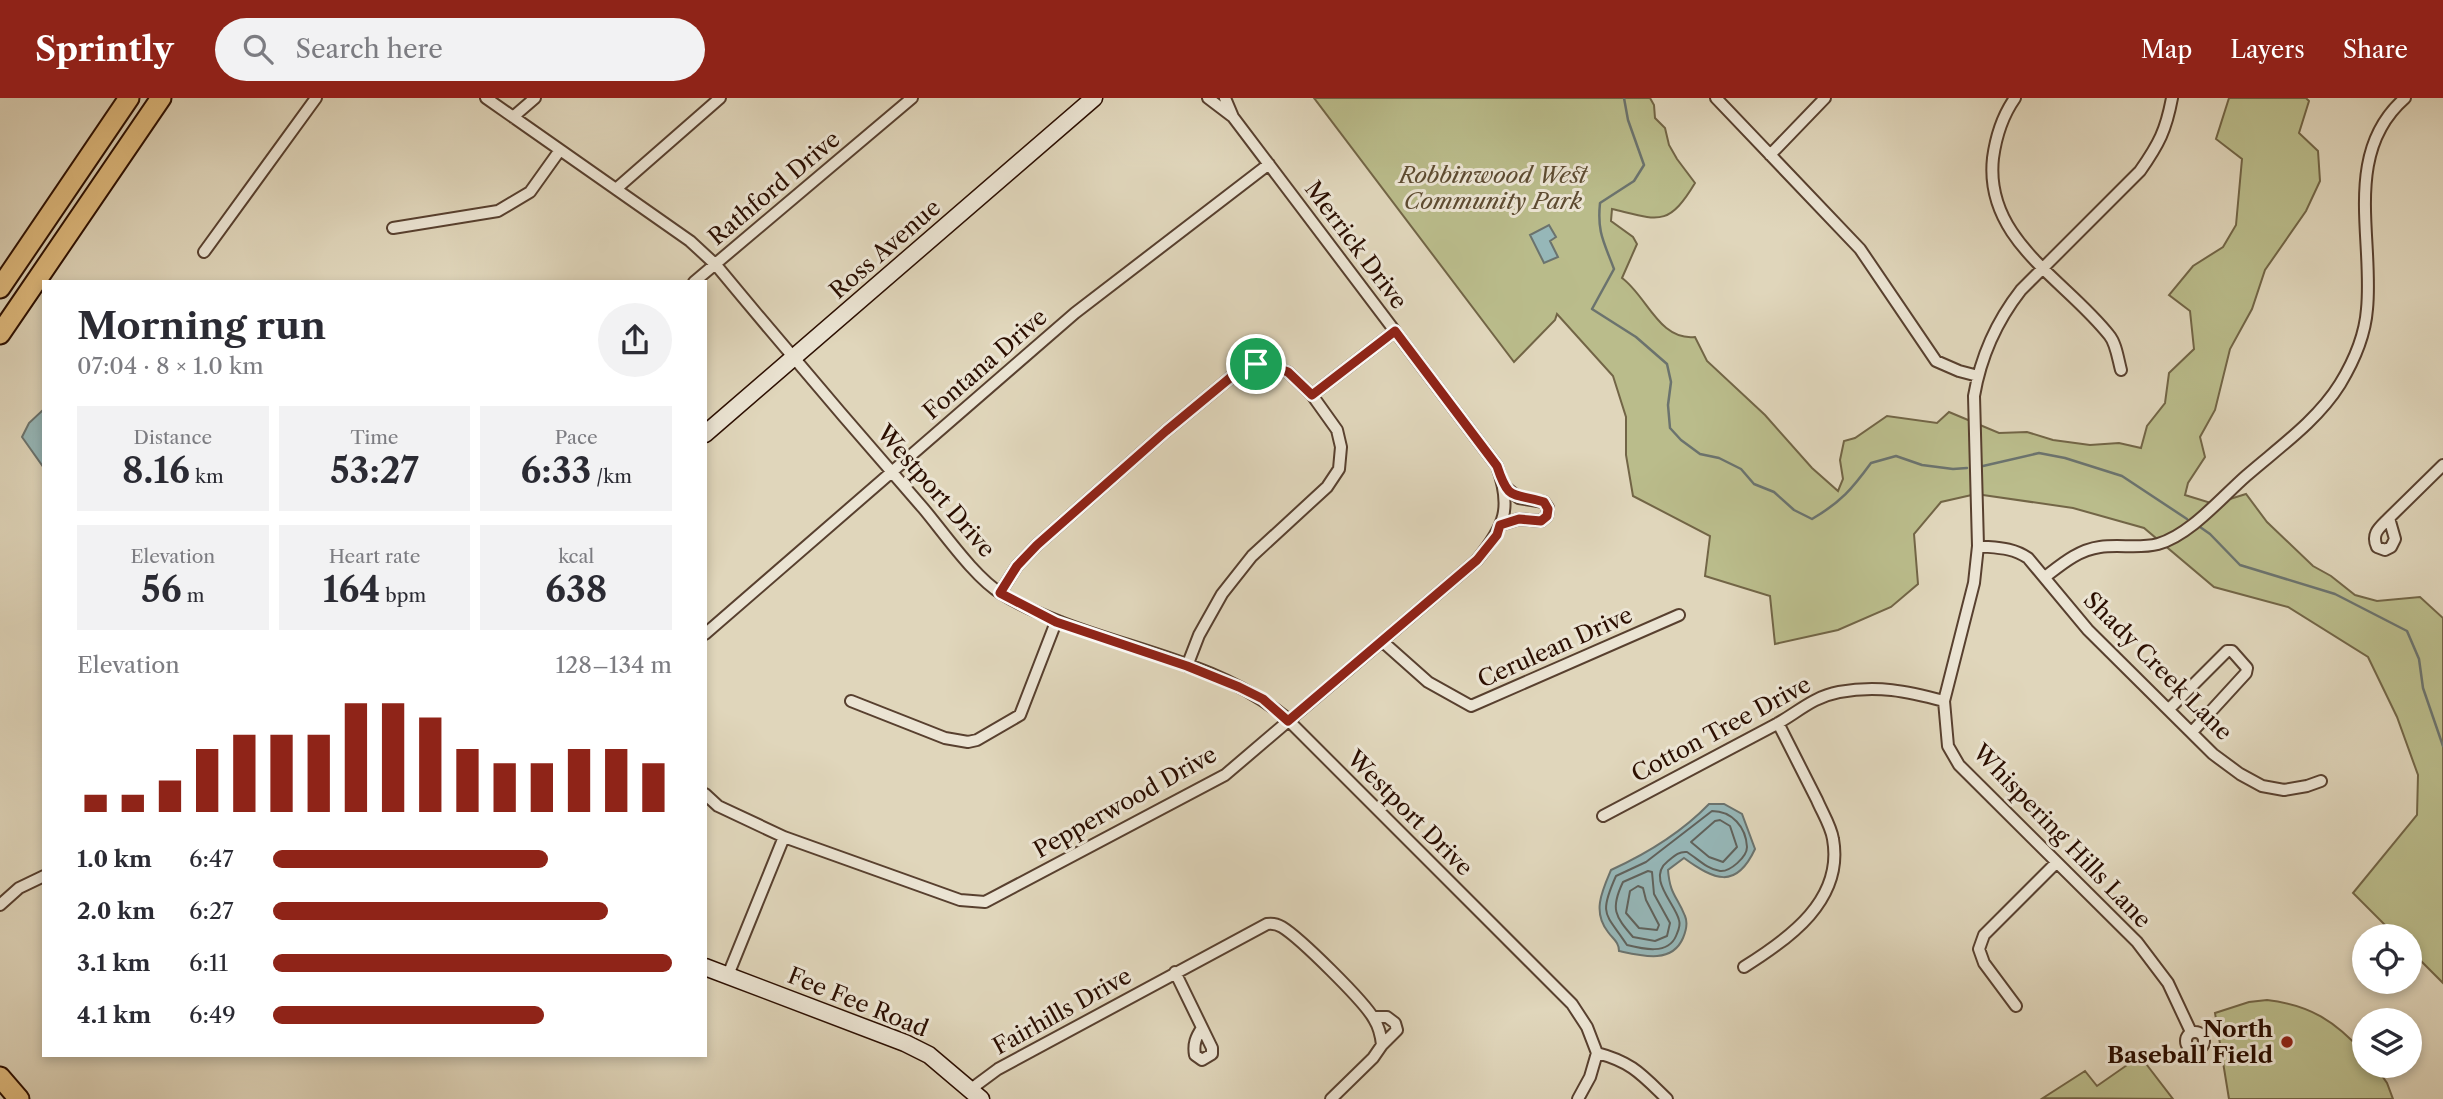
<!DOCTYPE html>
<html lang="en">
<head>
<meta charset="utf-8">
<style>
  :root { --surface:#fff; --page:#f2f2f3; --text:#2b2b33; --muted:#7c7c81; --accent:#8f2418 }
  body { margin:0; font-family:"Libre Caslon Text",serif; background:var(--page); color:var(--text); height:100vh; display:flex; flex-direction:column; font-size:26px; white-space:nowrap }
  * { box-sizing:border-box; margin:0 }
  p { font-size:23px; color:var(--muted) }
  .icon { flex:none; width:38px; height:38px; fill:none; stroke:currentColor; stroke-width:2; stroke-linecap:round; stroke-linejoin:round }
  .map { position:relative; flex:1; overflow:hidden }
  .side { position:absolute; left:42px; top:182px; width:665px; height:777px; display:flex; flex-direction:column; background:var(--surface); border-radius:0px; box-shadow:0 4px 10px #0003 }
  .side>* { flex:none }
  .buttons { position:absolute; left:2352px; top:826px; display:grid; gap:14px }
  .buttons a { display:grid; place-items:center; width:70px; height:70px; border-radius:50%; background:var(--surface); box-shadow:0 4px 10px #0003; font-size:35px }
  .pin { position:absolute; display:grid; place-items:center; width:60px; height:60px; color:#fff; margin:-30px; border:4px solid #fff; border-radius:50%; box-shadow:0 2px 7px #0007 }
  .round { display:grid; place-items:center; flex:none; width:74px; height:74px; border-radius:37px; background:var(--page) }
  .summary { display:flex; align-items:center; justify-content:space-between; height:119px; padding:0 35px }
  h1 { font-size:38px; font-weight:800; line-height:52px }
  .figures { display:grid; grid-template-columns:repeat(3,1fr); gap:10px; height:119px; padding:7px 35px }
  .figures div { display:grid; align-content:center; border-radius:0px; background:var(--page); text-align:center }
  .figures b { font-size:35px; font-weight:800 }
  .figures small { font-size:19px; font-weight:400 }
  .figures p { font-size:19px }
  .chart { height:196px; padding:14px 35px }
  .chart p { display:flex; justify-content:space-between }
  .chart svg { width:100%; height:126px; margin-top:7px; stroke:var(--accent); stroke-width:6 }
  ul { padding:0 35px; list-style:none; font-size:23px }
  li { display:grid; grid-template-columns:112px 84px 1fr; align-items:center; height:52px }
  li i { height:18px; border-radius:9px; background:var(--accent) }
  header { display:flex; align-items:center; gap:42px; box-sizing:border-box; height:98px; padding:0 35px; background:var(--accent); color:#fff }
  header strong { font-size:33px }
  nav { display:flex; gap:38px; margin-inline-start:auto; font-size:24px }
  .search { width:490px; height:63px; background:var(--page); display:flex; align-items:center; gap:18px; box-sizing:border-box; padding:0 24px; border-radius:38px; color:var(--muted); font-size:26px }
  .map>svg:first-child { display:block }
  .green { fill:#babc8b; stroke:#726546; stroke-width:2 }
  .water { fill:#96b7b8; stroke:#6b736e; stroke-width:2 }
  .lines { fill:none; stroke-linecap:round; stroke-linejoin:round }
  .shore { stroke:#60625c; stroke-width:2 }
  .stream { stroke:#6b736e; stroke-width:2.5 }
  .street-casing { stroke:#58402f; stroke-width:14 }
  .secondary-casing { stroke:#2b0e00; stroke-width:19 }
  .highway-casing { stroke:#2b0e00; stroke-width:23 }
  .street { stroke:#ebe4d3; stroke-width:10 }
  .secondary { stroke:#ebe4d3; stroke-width:16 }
  .highway { stroke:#e0bb7e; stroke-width:19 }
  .route-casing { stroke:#fff; stroke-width:14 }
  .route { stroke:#8f2418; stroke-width:9 }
  .poi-dot { fill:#8f2418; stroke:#ebe4d3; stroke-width:2.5 }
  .labels { text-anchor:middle; stroke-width:6; stroke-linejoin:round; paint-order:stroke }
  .park-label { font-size:23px; font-style:italic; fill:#5d4b31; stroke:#ebe4d3 }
  .street-label { font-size:23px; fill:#2b0e00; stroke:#ebe4d3 }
  .poi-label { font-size:23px; font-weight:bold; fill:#2b0e00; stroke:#ebe4d3; text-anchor:end }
</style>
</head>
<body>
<header>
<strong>Sprintly</strong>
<div class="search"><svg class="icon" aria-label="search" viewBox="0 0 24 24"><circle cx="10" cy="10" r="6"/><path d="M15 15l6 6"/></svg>Search here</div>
<nav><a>Map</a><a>Layers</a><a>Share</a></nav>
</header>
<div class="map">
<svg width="2443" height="1001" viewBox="0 0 2443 1001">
  <rect width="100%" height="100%" fill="#e0d6bb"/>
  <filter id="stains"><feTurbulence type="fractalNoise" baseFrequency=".00286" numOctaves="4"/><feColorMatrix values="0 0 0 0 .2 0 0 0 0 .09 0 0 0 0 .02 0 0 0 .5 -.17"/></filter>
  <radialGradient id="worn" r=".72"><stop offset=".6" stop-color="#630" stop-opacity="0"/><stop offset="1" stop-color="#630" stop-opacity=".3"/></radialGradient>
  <path class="green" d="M1314,0H1650L1654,7L1655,20L1665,30L1669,47L1677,61L1695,85C1668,130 1658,122 1612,111L1611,123L1633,139L1637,146L1622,180C1647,198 1659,243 1695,239L1707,263L1765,317L1812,370L1838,393L1843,381L1840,362L1844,343L1855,340L1887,318L1937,325L1949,314L1999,335L2027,334L2053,342L2090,347L2119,345L2141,350L2147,328L2165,305L2169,275L2194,251L2190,213L2169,197L2193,168L2223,149L2236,127L2242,61L2216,41L2229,0H2306L2309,3L2299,35L2318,53L2320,83L2306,113L2265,172L2252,211L2230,251L2215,312L2200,339L2205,359L2188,385L2185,397L2214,406L2246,396L2267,424L2313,468L2331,478L2355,497L2377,503L2420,499L2443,520V885L2410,852V838H2396L2353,795L2417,717L2418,677L2397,619L2368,559L2288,509L2214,489L2144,430L2073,410L1976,396L1941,404L1914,436L1918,486L1891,509L1838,532L1775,546L1770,498L1705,478L1710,438L1633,398L1626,357V319L1613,278L1557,216L1555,222L1514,264Z
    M2267,902C2310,907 2335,923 2364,955V968H2375L2387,985L2393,1001H2229L2215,915L2249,904Z
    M2140,958L2173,1001L2043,1000L2085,973L2097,988Z"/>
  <path class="water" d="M1549,127L1556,139L1550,143L1558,159L1544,165L1530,137Z
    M44,311V370L22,339L29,325Z
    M1709,706H1724L1742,716L1755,751C1736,792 1714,782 1684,760L1668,772C1670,797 1677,798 1685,818C1688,825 1686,833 1683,840C1672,866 1642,858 1619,853C1619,844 1613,841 1608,834C1592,814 1602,793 1611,772C1646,756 1681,735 1709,706Z"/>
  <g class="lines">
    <path class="shore" d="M1712,713C1732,713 1746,729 1747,749C1747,759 1730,774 1720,773C1707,771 1698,761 1687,754C1679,753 1674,758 1668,763C1646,780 1675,805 1679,822C1681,828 1678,833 1676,838C1668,857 1643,851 1627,847C1606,815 1598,818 1616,778L1646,764Z
      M1720,722L1730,728L1737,749L1723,764L1709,759L1691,744L1715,723Z
      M1648,773L1652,774L1654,796L1670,825L1667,838L1655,843L1633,839C1615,818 1610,811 1623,784Z
      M1638,788L1643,790L1646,802L1659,827L1657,832L1639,830L1626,815L1630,793Z"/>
    <path class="stream" d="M1624,0L1628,22L1644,67L1634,83L1600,105C1597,135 1604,144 1614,171L1592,211L1636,239L1667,266L1671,284L1668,307L1670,330L1681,342L1700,356L1719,360L1741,371L1754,386L1774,394L1794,412L1812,421C1841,404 1852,391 1871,365L1896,358L1922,367L1953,371L1967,370
      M1983,368L2039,355L2065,360L2122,378L2187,421
      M2200,429L2210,436L2240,467L2335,496L2407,533L2419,561L2423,590L2443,648"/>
    <defs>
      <path id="street" d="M486,0L690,143L716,167C784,249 853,330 923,410C944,435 975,480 1002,496C1090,549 1204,553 1284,618L1572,906L1587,929L1597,955C1632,964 1642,977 1667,1001
        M1208,0L1233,19
        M1716,0L1860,151L1936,263L1959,273L1978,278
        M2015,0C2003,17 1996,38 1993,60C1984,142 2065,181 2109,237C2116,245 2118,261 2121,272
        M2172,0C2166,32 2159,46 2140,73L2021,192C1996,224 1981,257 1974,298L1978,448L1974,485L1944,603L1948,648L1959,667L2137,844L2168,885L2191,934
        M513,19L535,0
        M1770,57L1825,0
        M616,91L720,0
        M393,130L498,113L530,94L560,52
        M204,154L316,0
        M694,184L912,0
        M1312,297L1395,233
        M2389,420L2395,441L2391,449L2385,452L2377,449C2371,436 2379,430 2388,421L2389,420L2443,367
        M1500,427L1519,421L1541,423L1547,418L1548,410L1544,404L1519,400L1504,388
        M1978,448C1997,450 2012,449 2028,460L2088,532L2213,656L2240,676L2262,688L2284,692L2307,688L2321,683
        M2045,479C2062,466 2078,452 2100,449C2119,446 2139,451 2158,446C2190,437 2221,400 2246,378C2278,350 2317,323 2340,286C2354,263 2365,238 2367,211C2374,140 2342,55 2405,0
        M1000,495L1017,468L1037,447L1166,333L1236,275L1256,266L1288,274L1312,297L1337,332L1341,349L1339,371L1327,389L1252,458L1222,496L1199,537L1187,568
        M705,536L1075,215L1269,66
        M1383,544L1428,584L1471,608L1679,517
        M851,603L945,640L968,644L977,642L1020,617L1056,524
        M2169,611L2227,553H2232L2247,570L2246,575L2192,634
        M705,696L718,708L784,739L960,802L985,804L1225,677L1477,462C1505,428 1512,410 1497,368L1233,19L1225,0
        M1603,718C1659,688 1716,658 1773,628C1796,616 1812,599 1839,594C1878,587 1906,593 1944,603
        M0,807L19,790L44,778
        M1744,869C1789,841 1844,802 1833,741C1831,728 1822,714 1817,702C1804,676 1791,651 1778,625
        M1175,874L1212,950V956L1202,962L1195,957C1193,946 1196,939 1202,930
        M728,877L784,739
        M2016,908L1984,865L1979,851L1984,837L2056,765
        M1373,919H1387L1395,925L1397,932L1382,947
        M2186 943a9 9 0 1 1 18 0a9 9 0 1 1-18 0Z
        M971,991L998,971L1267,826C1273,825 1277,826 1282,829C1300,840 1364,903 1374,921C1379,929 1381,937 1382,947L1373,960L1331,1001
        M1578,1001L1590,979L1597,955"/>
      <path id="secondary" d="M705,336L1094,0
        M705,869L905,945L929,957L981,1001"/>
      <path id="highway" d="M0,190L129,0
        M0,236L161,0
        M0,979L19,1001"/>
    </defs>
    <use href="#street" class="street-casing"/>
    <use href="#secondary" class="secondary-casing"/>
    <use href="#highway" class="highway-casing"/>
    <use href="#street" class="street"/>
    <use href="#secondary" class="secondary"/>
    <use href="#highway" class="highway"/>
  </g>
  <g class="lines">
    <defs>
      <path id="route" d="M1395,233L1497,368C1509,405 1513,394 1544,404L1548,411L1547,418L1541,423L1519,421L1500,427L1497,437L1477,462L1288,623L1263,601L1239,589L1187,568L1056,524L1000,495L1017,468L1037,447L1166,333L1236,275L1256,266L1271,268L1288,274L1312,297Z"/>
    </defs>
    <use href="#route" class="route-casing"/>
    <use href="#route" class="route"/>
  </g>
  <circle class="poi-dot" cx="2287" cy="944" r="7"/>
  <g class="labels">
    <g class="park-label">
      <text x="1493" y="85">Robbinwood West<tspan x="1493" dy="26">Community Park</tspan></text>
    </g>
    <g class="street-label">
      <text transform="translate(774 90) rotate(-40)" y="8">Rathford Drive</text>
      <text transform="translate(1356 147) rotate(53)" y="8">Merrick Drive</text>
      <text transform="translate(885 151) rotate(-41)" y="8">Ross Avenue</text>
      <text transform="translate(985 266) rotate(-41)" y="8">Fontana Drive</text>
      <text transform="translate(936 393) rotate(49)" y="8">Westport Drive</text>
      <text transform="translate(1555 549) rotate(-24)" y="8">Cerulean Drive</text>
      <text transform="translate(2158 568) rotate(45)" y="8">Shady Creek Lane</text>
      <text transform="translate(1721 631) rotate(-28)" y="8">Cotton Tree Drive</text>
      <text transform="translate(1125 704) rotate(-29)" y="8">Pepperwood Drive</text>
      <text transform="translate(1410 715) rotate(45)" y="8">Westport Drive</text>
      <text transform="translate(2062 738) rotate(46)" y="8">Whispering Hills Lane</text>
      <text transform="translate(858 904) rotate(22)" y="8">Fee Fee Road</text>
      <text transform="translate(1062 913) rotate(-29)" y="8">Fairhills Drive</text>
    </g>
    <g class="poi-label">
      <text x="2273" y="939">North<tspan x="2273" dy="26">Baseball Field</tspan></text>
    </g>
  </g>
  <rect width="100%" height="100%" filter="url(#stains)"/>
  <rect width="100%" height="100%" fill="url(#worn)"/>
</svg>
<div class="buttons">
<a><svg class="icon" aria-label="locate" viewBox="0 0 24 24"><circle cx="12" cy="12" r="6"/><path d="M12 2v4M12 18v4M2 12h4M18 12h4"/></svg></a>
<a><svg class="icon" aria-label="layers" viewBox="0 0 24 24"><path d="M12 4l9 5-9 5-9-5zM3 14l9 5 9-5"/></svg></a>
</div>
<div class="pin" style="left:1256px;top:266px;background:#1e9e55"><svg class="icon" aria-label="arrive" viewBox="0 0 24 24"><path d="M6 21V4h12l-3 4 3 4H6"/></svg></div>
<section class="side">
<div class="summary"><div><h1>Morning run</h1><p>07:04 · 8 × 1.0 km</p></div><a class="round"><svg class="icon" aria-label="share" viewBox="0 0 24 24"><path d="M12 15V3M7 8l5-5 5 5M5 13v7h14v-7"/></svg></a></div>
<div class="figures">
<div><p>Distance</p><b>8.16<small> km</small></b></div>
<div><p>Time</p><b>53:27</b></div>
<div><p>Pace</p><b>6:33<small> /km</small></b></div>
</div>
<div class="figures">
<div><p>Elevation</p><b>56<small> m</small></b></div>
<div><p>Heart rate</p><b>164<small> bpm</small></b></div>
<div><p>kcal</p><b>638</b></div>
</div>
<div class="chart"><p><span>Elevation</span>128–134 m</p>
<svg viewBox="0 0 160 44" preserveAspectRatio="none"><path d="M5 44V38M15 44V38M25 44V33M35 44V22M45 44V17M55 44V17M65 44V17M75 44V6M85 44V6M95 44V11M105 44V22M115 44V27M125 44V27M135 44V22M145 44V22M155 44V27"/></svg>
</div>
<ul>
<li><b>1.0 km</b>6:47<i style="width:69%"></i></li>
<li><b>2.0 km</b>6:27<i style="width:84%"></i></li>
<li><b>3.1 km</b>6:11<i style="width:100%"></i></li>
<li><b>4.1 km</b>6:49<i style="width:68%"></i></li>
</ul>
</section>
</div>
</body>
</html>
